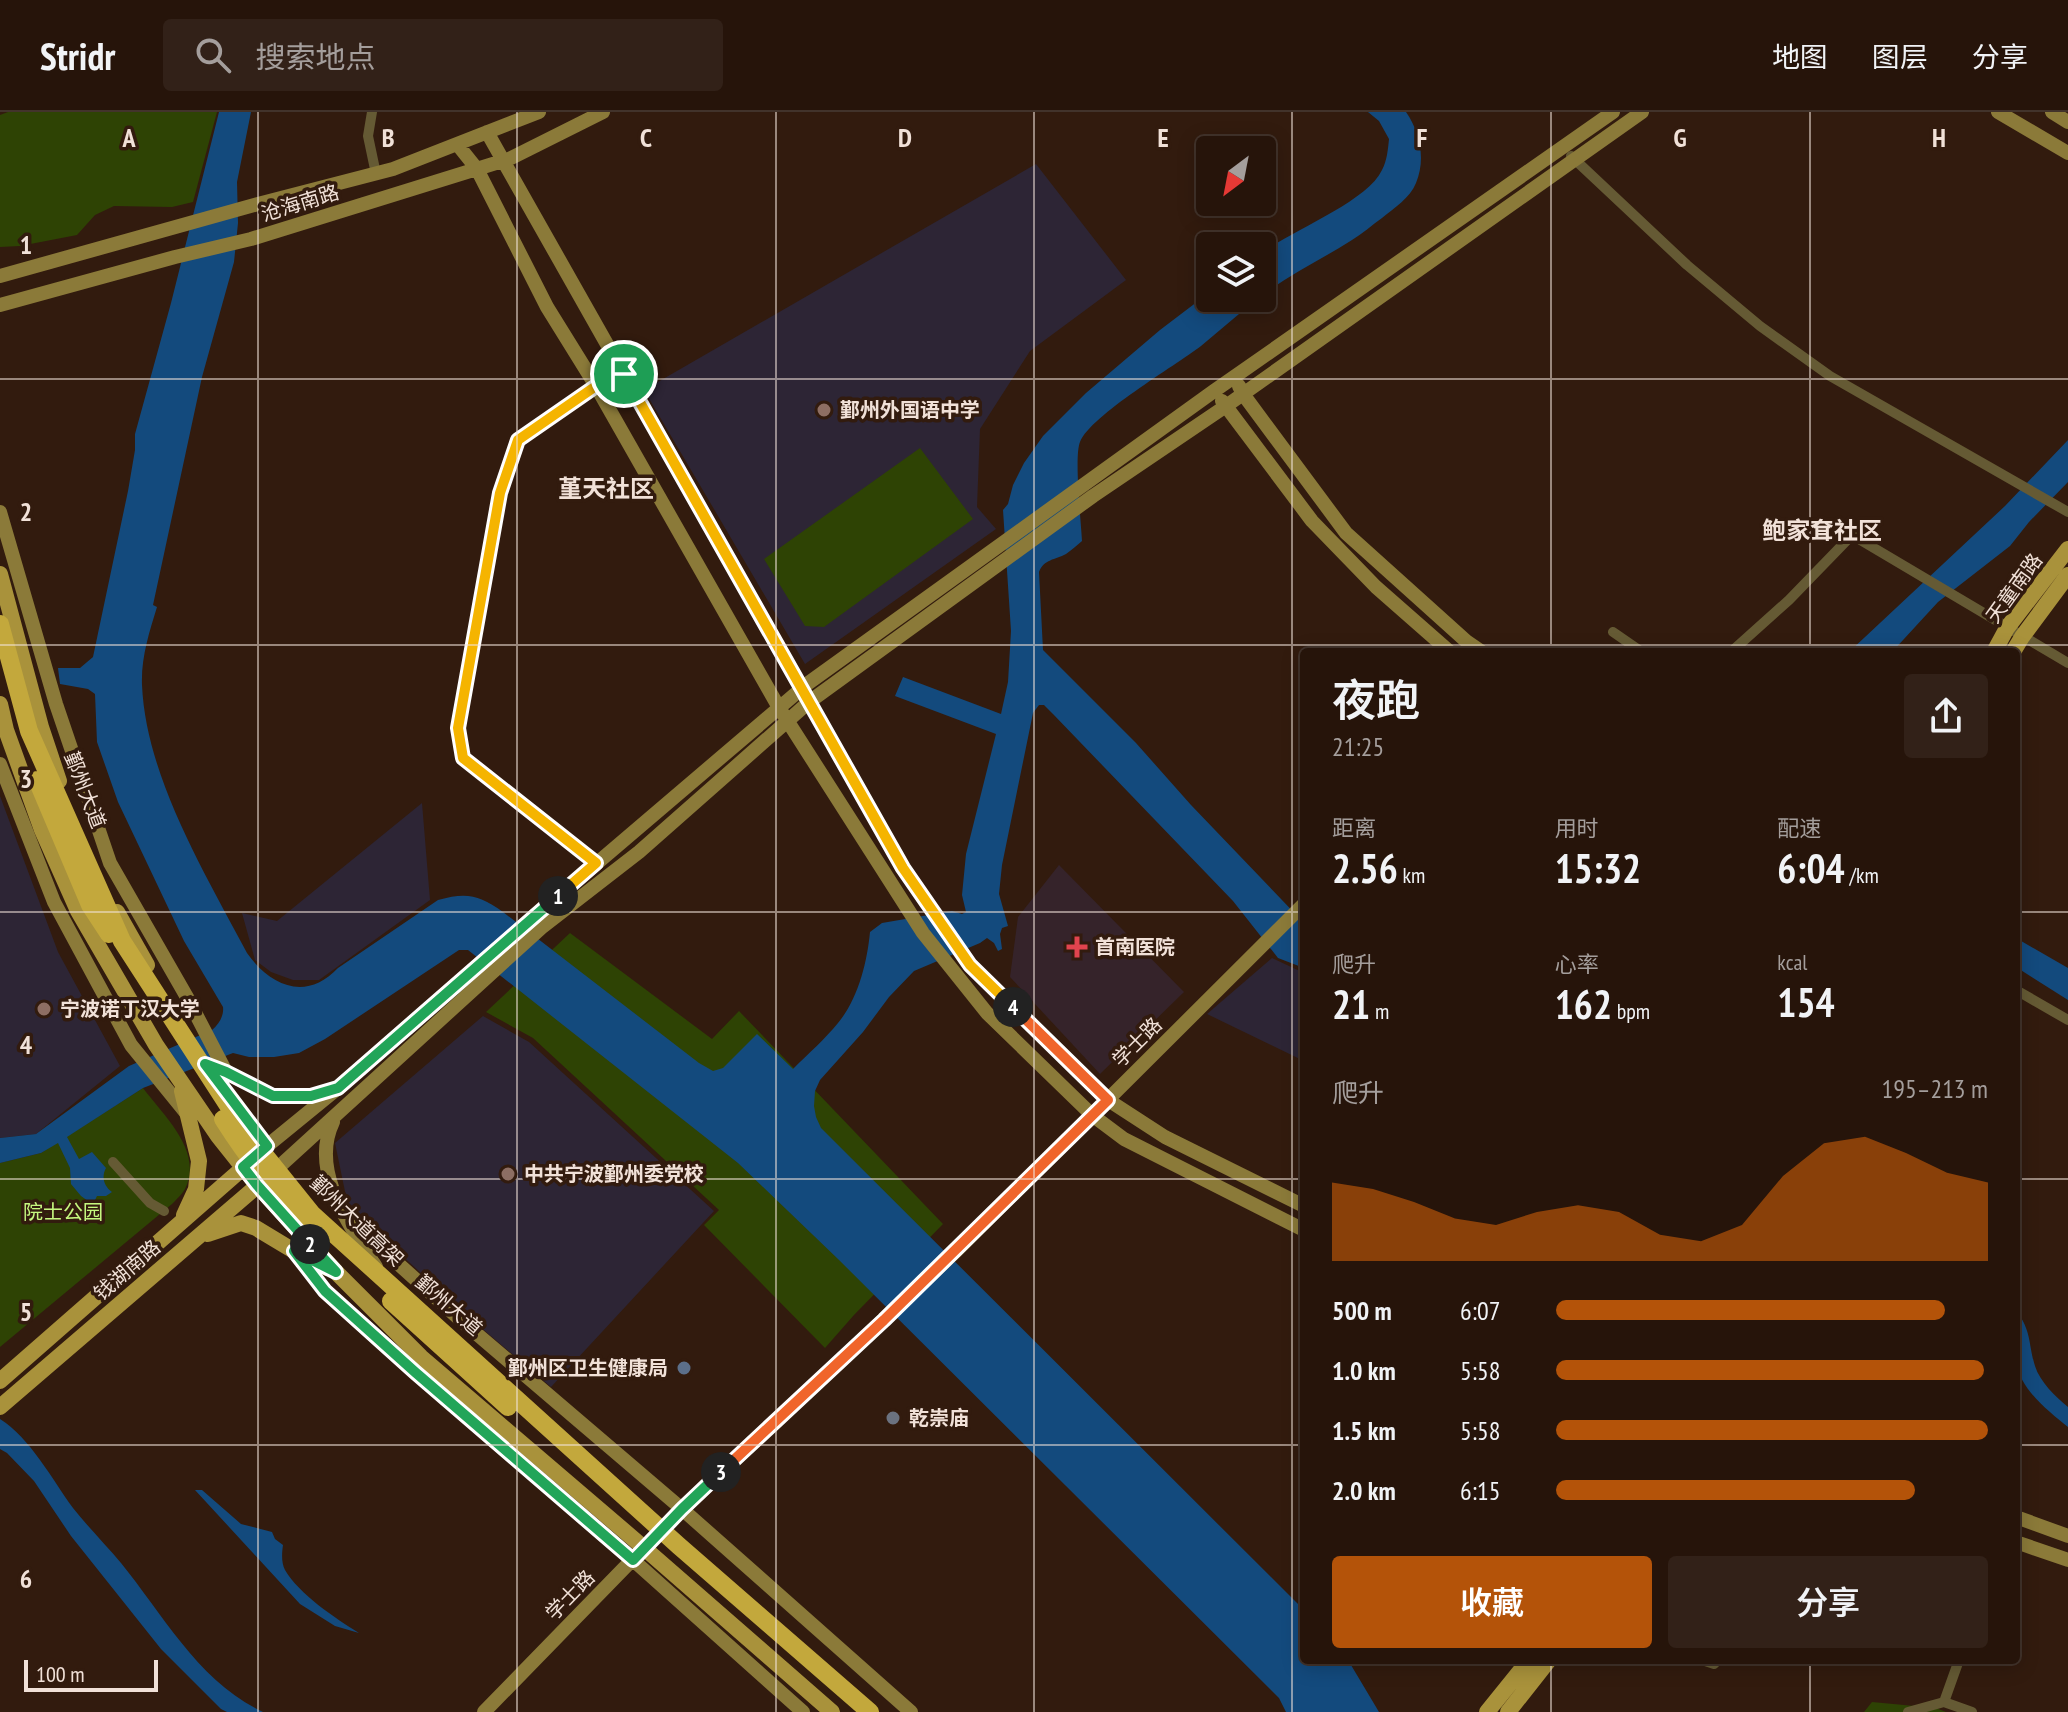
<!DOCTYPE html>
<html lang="zh">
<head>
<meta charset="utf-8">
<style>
  :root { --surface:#26140a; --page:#322118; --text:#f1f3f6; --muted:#a49e9c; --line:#42332b; --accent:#b45309 }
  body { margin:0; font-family:"PT Sans Narrow","Noto Sans SC",sans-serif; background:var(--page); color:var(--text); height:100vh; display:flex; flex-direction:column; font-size:30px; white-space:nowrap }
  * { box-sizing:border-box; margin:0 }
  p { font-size:26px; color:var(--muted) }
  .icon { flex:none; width:44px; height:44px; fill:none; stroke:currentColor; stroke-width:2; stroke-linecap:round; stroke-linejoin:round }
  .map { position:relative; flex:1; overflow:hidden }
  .sheet { position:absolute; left:1300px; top:536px; width:720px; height:1016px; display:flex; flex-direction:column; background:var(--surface); border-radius:8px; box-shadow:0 4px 20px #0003,0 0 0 2px var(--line) }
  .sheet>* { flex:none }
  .needle { width:52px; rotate:212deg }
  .tools { position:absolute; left:1196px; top:24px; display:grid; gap:16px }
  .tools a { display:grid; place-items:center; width:80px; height:80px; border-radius:8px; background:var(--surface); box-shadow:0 4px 20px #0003,0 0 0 2px var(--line); font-size:40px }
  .scale { position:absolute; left:24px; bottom:20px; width:134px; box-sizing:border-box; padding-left:8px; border:4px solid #f1e1d8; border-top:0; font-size:22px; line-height:28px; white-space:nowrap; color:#f1e1d8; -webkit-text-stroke:6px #321b0e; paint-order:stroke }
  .pin { position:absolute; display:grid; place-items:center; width:68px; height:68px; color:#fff; margin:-34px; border:4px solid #fff; border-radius:50%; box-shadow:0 2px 8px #0007 }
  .km { position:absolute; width:40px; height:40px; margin:-20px; border-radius:50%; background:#222; color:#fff; font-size:22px; line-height:40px; text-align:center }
  .round { display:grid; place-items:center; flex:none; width:84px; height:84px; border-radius:8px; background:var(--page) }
  .overview { display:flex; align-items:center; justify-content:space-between; height:136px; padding:0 32px }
  h1 { font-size:44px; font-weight:600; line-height:60px }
  .metrics { display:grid; grid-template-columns:repeat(3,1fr); gap:12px; height:136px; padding:8px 32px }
  .metrics div { display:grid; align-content:center }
  .metrics b { font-size:40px; font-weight:600 }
  .metrics small { font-size:22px; font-weight:400 }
  .metrics p { font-size:22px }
  .chart { height:224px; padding:16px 32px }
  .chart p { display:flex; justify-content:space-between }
  .chart svg { width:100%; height:144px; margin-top:8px; fill:var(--accent); opacity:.7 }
  .action { display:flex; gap:16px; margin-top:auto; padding:16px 32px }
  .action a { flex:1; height:92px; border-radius:8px; background:var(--accent); color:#fff; font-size:32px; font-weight:600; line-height:92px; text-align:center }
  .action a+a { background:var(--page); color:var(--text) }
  ul { padding:0 32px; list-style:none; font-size:26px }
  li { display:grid; grid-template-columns:128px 96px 1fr; align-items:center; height:60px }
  li i { height:20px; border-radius:10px; background:var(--accent) }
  header { display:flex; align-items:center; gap:48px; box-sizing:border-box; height:112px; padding:0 40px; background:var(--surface); border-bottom:2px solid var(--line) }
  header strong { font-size:38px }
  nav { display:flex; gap:44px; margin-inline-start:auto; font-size:28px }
  .search { width:560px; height:72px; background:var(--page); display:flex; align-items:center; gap:20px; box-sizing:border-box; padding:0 28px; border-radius:8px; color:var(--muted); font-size:30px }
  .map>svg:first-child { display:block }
  .education { fill:#2d2535 }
  .medical { fill:#35232a }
  .green { fill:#2e4304 }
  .water { fill:#134a7d }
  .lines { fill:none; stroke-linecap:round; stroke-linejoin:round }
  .street { stroke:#655a34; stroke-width:10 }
  .secondary { stroke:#8b7a39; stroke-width:14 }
  .primary { stroke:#a9923b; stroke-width:16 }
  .highway-bridge { stroke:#c3a83c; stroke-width:18 }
  .split-1-casing { stroke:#fff; stroke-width:16 }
  .split-2-casing { stroke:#fff; stroke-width:16 }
  .split-3-casing { stroke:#fff; stroke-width:16 }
  .split-4-casing { stroke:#fff; stroke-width:16 }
  .split-5-casing { stroke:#fff; stroke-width:16 }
  .split-1 { stroke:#f5b400; stroke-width:10 }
  .split-2 { stroke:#22a559; stroke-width:10 }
  .split-3 { stroke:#22a559; stroke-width:10 }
  .split-4 { stroke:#f0652b; stroke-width:10 }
  .split-5 { stroke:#f5b400; stroke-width:10 }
  .grid { fill:none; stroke:#f1e1d8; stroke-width:2; stroke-opacity:0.55 }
  .education-dot { fill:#8d6e63; stroke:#321b0e; stroke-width:3 }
  .health-dot { fill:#e0444e; stroke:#321b0e; stroke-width:3 }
  .service-dot { fill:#5c6f8a; stroke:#321b0e; stroke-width:3 }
  .worship-dot { fill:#6b7280; stroke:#321b0e; stroke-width:3 }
  .labels { text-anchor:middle; stroke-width:7; stroke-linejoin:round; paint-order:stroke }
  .street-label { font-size:20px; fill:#f1e1d8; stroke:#321b0e }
  .poi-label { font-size:20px; font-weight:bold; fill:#f1e1d8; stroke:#321b0e; text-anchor:start }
  .park-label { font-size:20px; fill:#c5f77f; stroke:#321b0e }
  .quarter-label { font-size:24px; font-weight:bold; fill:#f1e1d8; stroke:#321b0e }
  .grid-label { font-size:26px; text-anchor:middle; font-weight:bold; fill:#f1e1d8; stroke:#321b0e; stroke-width:7; stroke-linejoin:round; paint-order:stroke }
</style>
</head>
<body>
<header>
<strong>Stridr</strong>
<div class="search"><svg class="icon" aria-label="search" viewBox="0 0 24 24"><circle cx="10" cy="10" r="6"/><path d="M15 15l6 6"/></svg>搜索地点</div>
<nav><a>地图</a><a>图层</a><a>分享</a></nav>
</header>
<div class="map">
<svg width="2068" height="1600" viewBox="0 0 2068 1600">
  <rect width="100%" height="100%" fill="#321b0e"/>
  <path class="education" d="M1036,52L1126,168L1030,239L980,317L977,395L996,417L805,552L644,278Z
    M0,684L58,840L120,954L36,1022L0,1026Z
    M422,691L430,788L319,868H293L271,860L255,848L242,801L277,809Z
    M1272,846L1304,861V949L1207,902Z
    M483,904L529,930L714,1099L551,1275L471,1207L348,1094L335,1031Z"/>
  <path class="medical" d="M1059,753L1184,880L1100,962L1010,865L1018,805Z"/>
  <path class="green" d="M8,0H217L193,90L172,95L114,94L95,103L77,123L20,134L0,135V3Z
    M920,336L973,407L824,515L805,514L764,447Z
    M570,821L712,927L739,899L943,1112L854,1203L825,1236L704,1113L719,1098L533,926L486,900Z
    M143,976C163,1003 204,1039 185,1077C182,1082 176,1088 172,1092L0,1235V1051L41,1041Z
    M1872,1590L1936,1596L1946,1600H1864Z"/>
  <path class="water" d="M219,0H251L237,70L238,111L234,150L202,265L153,493L157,495C149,521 141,546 142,573C146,665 205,761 247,841C270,874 306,890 338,856L438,788C467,780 479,783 503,800L699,951L713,959L723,956L757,922L793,957C808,942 825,927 838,911C858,887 867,851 870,820L882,811L952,799L962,802L966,800L962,783L966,742L996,622L895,584L903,565L1001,602L1008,570L1011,519L1003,398L1008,392L1013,373L1024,351L1043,324L1086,281L1160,218L1210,180V186H1258C1239,202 1220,218 1201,234C1175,254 1091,303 1080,330C1074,344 1081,410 1082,429C1077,433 1072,438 1066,442C1055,448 1044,447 1039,460L1043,538L1136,631L1191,693L1304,811V856L1278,846L1233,789L1053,602L1044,593H1039L1033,601L1002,753L999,782L1008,814L1002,816L1000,822L1002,837L998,839L994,831L987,826L980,831L914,859L889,885L863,920L820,968L815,979L814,994L816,1005L821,1016L1304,1498V1548H1348L1379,1600H1286L1279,1586L838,1147L738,1051L468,838H459L325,927L299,941L274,945H249L233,941L143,976L67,1025L79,1047L92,1040L106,1056C101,1065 104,1074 112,1080L106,1084H97L94,1090L88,1089L81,1084L71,1072L70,1056L58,1031L41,1041L0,1051V1026L36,1022L129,954L212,918C219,912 224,904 223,895L184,829L118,690L97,630L95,582L88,577L60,572L58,556H80L93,545L128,379L135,338V322L171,191Z
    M1368,0H1406C1420,20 1426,47 1416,71C1410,86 1394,96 1382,106C1372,113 1362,122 1352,128C1322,147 1291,162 1262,183V141C1292,118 1367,90 1382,58C1387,49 1388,37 1389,27L1379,9Z
    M2068,328V370L2029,410L2010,434L1938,490L1892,540H1849L2005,394Z
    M2016,826L2068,856V888L2016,855Z
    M2016,1198C2032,1220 2028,1231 2035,1254C2040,1270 2055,1284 2068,1295V1315C2048,1299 2020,1277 2016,1250C2014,1234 2016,1215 2016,1198Z
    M0,1307C30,1326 52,1367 73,1396C88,1415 106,1433 121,1451C164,1504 199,1570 263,1600H227L221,1597L161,1537L71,1424L34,1369L7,1341L0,1337Z
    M195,1378H202L241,1412L272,1420L275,1427L283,1433C282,1440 281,1451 285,1458C299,1482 335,1506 359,1521L335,1514L300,1492Z"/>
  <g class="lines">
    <path class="street" d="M372,0L368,24L376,62
      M1571,44L1687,153L1760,214L1830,264L2068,400
      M1613,520L1642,540
      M1731,540L1789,488L1852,423L2068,551
      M596,751L463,646L458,616L500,381L518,328L596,274L624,262
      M2016,878L2068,908
      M113,1050L150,1091L164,1099
      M1702,1548L1714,1552L1718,1548
      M1944,1590L1959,1548
      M1908,1600L1944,1590L1972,1600"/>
    <path class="secondary" d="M1998,0L2068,41
      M2052,0L2068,10
      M487,20L903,756L970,853L1108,988L1165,1025L1304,1094
      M457,32L477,57L547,195L596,274L778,594L923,821L987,901L1092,1003L1124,1027L1304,1118
      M0,164L258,92L393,57L539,0
      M0,193L175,145L251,127L509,47L603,0
      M1239,274L1243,282L1346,421L1466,529L1482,540
      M1222,289L1312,409L1376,475L1450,540
      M0,400L56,592L110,751L188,887L226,960
      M0,652L54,790L131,933L187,1002
      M218,957L273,984H311L330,978
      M333,1010C309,1060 351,1114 376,1155
      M267,1034L338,976L528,810L807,572L1214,279L1613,0
      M281,1053L541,816L639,740L809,590L1093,384L1226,294L1642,0
      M344,1103L464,1211L682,1397L911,1600
      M294,1139L325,1179L415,1260L633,1448L803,1600
      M2016,1405L2068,1424
      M2016,1430L2068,1448
      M484,1600L667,1412L955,1140L1304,792"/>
    <path class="primary" d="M0,462L41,615L59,669
      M1994,540L2007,516L2068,437
      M2013,540L2022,525L2068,463
      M0,592L6,618L42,718L78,799L156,933L218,1024L257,1073L336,1160L421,1245L643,1435L832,1600
      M117,800L147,853
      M182,979L199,1049L196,1077L184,1103
      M208,1122L241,1111L256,1116L294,1139L327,1156
      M0,1269L251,1049
      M0,1295L263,1069
      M1487,1600L1529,1548
      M1508,1600L1549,1548"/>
    <path class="highway-bridge" d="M0,512L29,619L122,829L242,1015L312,1102L679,1434L870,1600
      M37,668L90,793L109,822
      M223,1007C247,1045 275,1081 308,1111
      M391,1189L508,1295"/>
  </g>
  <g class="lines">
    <defs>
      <path id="split-1" d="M558,784L596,751L463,646L458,616L500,381L518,328L596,274L624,262"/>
      <path id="split-2" d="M310,1132L257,1073L243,1055L267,1034L205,952L226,960L273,984H311L338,976L558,784"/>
      <path id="split-3" d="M310,1132L336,1160L294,1139L325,1179L415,1260L633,1448L682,1397L721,1360"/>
      <path id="split-4" d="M721,1360L884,1208L1108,988L1013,895"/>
      <path id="split-5" d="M624,262L903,756L970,853L1013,895"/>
    </defs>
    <use href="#split-1" class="split-1-casing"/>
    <use href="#split-2" class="split-2-casing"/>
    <use href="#split-3" class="split-3-casing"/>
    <use href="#split-4" class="split-4-casing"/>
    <use href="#split-5" class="split-5-casing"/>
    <use href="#split-1" class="split-1"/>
    <use href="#split-2" class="split-2"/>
    <use href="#split-3" class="split-3"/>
    <use href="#split-4" class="split-4"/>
    <use href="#split-5" class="split-5"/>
  </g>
  <path class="grid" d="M258,0V1600M517,0V1600M776,0V1600M1034,0V1600M1292,0V1600M1551,0V540M1810,0V540M0,267H2068M0,533H2068M0,800H1304M2016,800H2068M0,1067H1304M2016,1067H2068M0,1333H1304M2016,1333H2068M1551,1548V1600M1810,1548V1600"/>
  <g class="education-dot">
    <circle cx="824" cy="298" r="8"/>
    <circle cx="44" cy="897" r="8"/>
    <circle cx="508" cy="1062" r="8"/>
  </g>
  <path class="health-dot" d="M1073 823h8v8h8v8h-8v8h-8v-8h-8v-8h8z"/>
  <circle class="service-dot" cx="684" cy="1256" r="8"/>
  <circle class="worship-dot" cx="893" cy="1306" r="8"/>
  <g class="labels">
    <g class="street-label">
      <text transform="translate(300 91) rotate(-17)" y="7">沧海南路</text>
      <text transform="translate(2014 476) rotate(-54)" y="7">天童南路</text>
      <text transform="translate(85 678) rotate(69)" y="7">鄞州大道</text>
      <text transform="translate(1137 930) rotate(-45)" y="7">学士路</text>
      <text transform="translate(357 1109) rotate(44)" y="7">鄞州大道高架</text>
      <text transform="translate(127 1158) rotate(-41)" y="7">钱湖南路</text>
      <text transform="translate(449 1193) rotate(41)" y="7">鄞州大道</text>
      <text transform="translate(570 1483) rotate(-46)" y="7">学士路</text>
    </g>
    <g class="poi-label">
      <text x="840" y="305">鄞州外国语中学</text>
      <text x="1095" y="842">首南医院</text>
      <text x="60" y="904">宁波诺丁汉大学</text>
      <text x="524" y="1069">中共宁波鄞州委党校</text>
      <text x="668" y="1263" text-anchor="end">鄞州区卫生健康局</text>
      <text x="909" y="1313">乾崇庙</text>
    </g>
    <g class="park-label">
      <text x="63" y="1107">院士公园</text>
    </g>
    <g class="quarter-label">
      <text x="606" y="385">堇天社区</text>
      <text x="1822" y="427">鲍家耷社区</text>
    </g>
  </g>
  <g class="grid-label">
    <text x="129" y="35">A</text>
    <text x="388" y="35">B</text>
    <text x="646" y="35">C</text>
    <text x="905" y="35">D</text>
    <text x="1163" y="35">E</text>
    <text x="1422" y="35">F</text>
    <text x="1680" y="35">G</text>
    <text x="1939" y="35">H</text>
    <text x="26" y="142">1</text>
    <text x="26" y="409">2</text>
    <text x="26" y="676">3</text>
    <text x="26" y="942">4</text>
    <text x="26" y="1209">5</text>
    <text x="26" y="1476">6</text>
  </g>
</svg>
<div class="tools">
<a><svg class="needle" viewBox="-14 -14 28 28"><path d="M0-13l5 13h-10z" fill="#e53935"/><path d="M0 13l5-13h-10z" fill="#a49e9c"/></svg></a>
<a><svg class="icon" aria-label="layers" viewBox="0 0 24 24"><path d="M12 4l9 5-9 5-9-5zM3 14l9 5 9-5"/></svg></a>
</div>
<div class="scale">100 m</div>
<div class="pin" style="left:624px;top:262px;background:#1e9e55"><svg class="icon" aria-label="arrive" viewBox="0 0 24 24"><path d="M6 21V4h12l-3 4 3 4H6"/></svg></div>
<b class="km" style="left:558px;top:784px">1</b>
<b class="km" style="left:310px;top:1132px">2</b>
<b class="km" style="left:721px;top:1360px">3</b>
<b class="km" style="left:1013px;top:895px">4</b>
<section class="sheet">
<div class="overview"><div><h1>夜跑</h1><p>21:25</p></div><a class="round"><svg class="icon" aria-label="share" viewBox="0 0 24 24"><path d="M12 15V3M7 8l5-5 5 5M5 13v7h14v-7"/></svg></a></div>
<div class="metrics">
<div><p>距离</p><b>2.56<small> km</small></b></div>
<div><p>用时</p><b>15:32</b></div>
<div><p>配速</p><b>6:04<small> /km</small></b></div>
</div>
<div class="metrics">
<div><p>爬升</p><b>21<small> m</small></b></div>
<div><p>心率</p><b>162<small> bpm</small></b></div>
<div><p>kcal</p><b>154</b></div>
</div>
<div class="chart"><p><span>爬升</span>195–213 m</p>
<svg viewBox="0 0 160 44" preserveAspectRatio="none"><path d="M0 44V20L10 22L20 26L30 31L40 33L50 29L60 27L70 29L80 36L90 38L100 33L110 18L120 8L130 6L140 11L150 17L160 20V44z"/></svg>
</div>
<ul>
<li><b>500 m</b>6:07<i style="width:90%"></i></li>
<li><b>1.0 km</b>5:58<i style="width:99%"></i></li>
<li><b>1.5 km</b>5:58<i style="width:100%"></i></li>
<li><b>2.0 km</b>6:15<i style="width:83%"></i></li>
</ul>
<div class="action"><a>收藏</a><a>分享</a></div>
</section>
</div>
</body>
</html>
